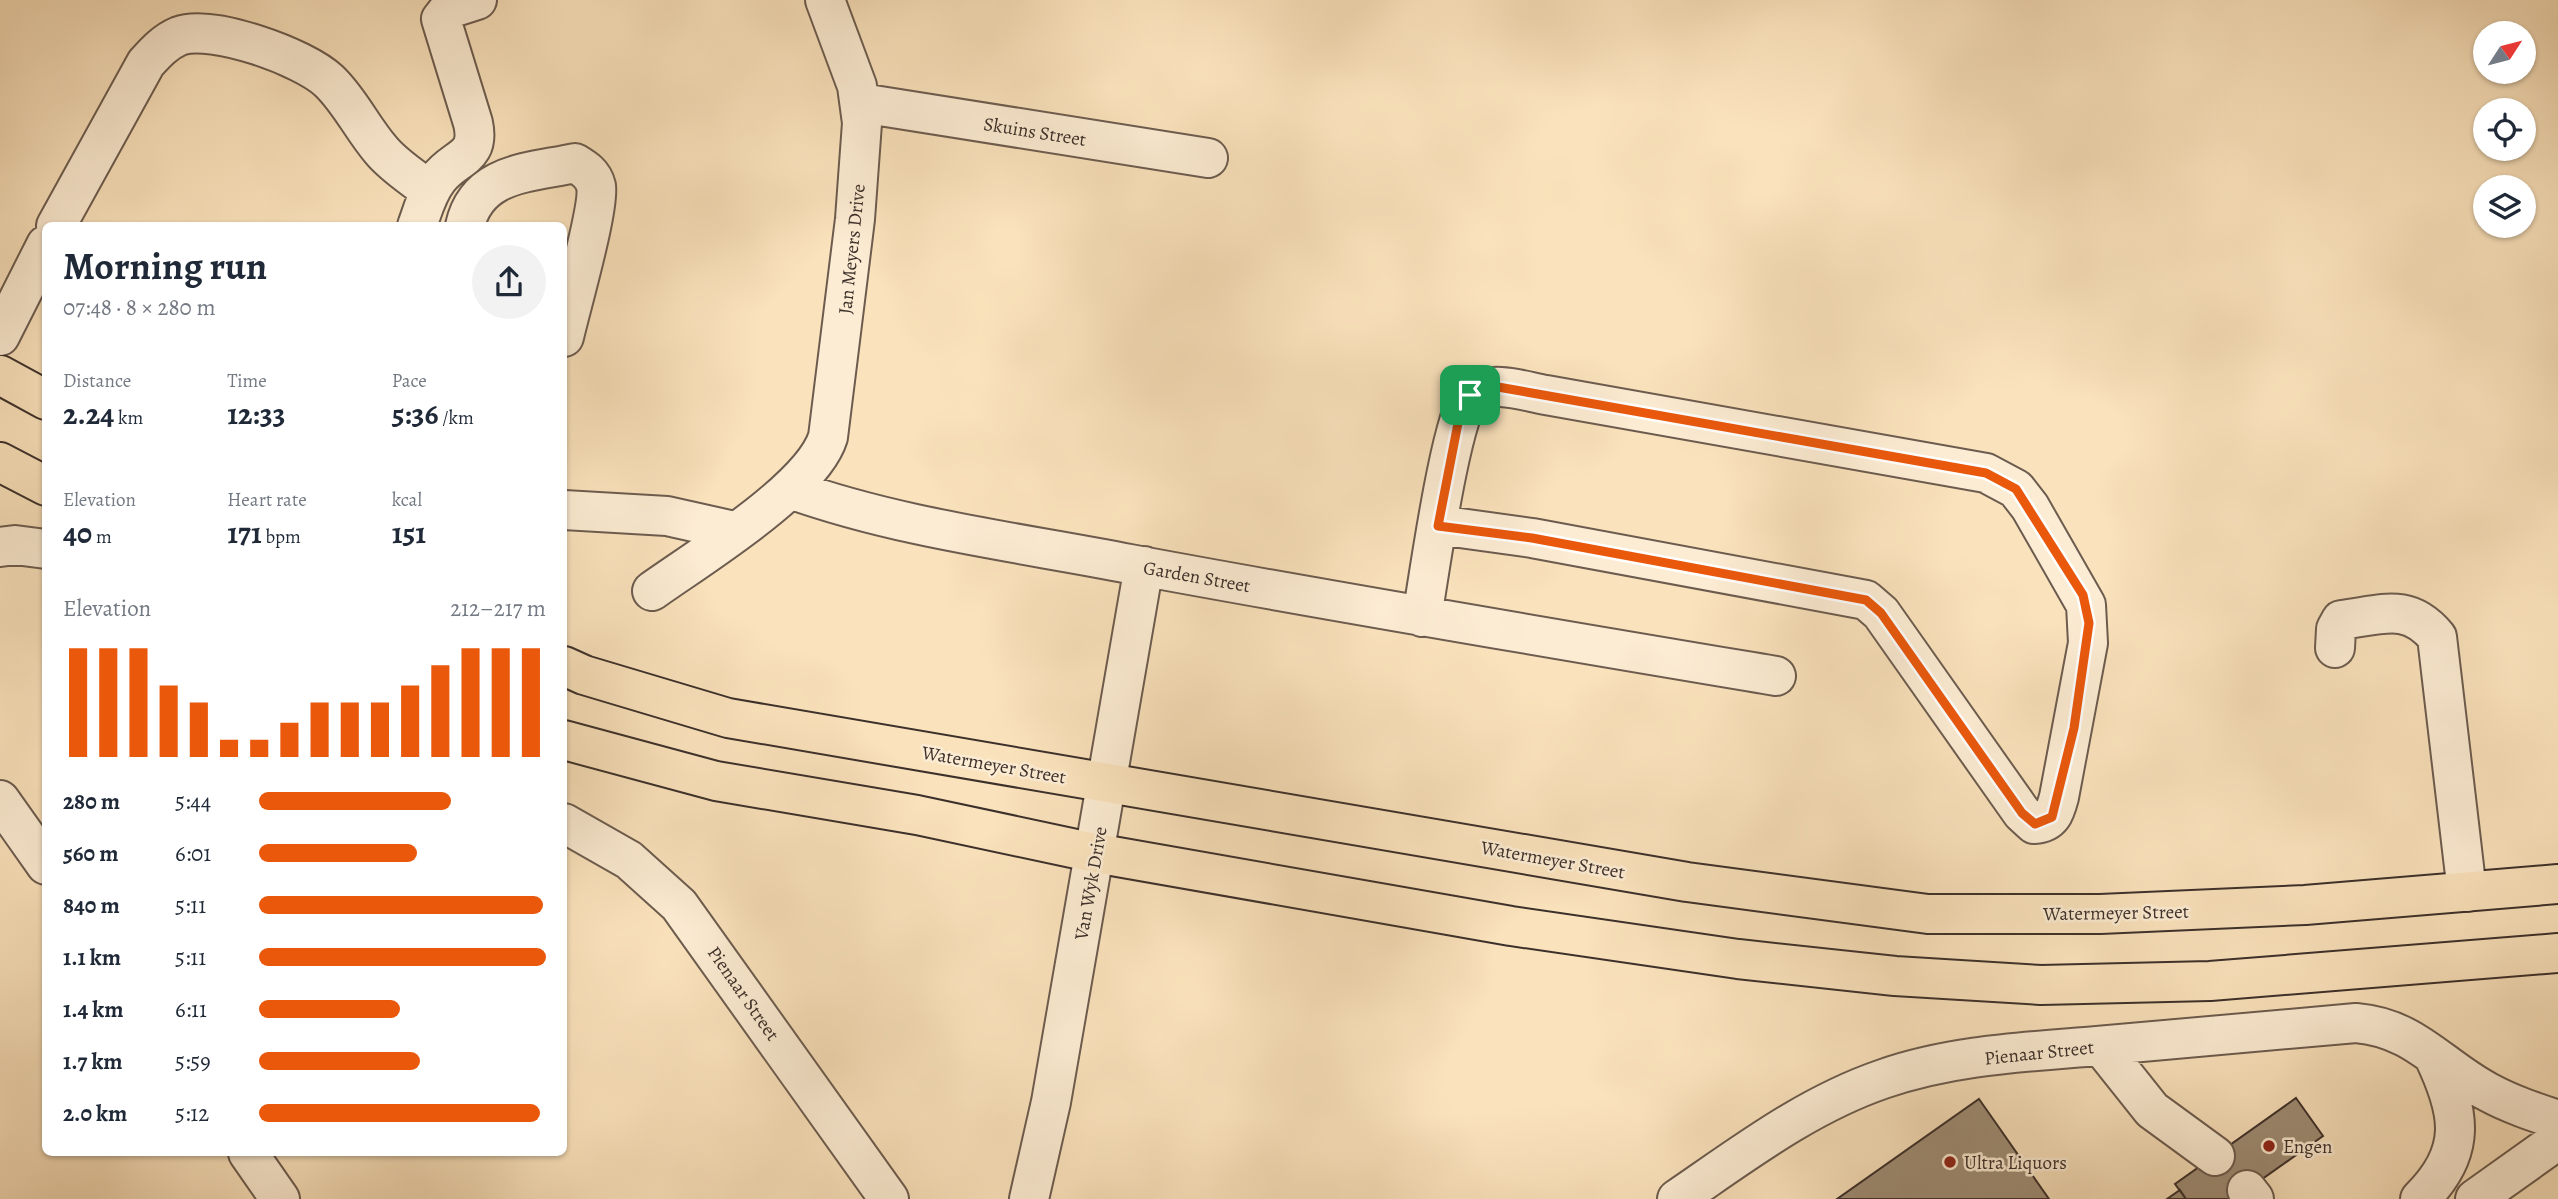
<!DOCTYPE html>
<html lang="en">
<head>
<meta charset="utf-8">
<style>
  :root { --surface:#fff; --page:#f2f2f3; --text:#1f2937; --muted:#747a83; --accent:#ea580c }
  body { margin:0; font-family:Alegreya,serif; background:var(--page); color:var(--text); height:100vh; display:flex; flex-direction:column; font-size:26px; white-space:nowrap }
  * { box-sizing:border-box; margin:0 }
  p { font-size:23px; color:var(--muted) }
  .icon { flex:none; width:38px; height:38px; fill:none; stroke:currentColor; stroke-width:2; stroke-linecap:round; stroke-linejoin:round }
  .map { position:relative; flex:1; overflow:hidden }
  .drawer { position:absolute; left:42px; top:222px; width:525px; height:934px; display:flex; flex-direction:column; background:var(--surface); border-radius:10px; box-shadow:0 2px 5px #0004 }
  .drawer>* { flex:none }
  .needle { width:46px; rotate:54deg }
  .controls { position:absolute; left:2473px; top:21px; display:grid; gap:14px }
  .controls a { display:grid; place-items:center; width:63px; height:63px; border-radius:50%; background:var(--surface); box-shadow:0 2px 5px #0004; font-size:35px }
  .pin { position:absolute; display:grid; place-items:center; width:60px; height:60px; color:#fff; margin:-30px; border-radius:14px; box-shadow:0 4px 10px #0006 }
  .round { display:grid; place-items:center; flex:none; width:74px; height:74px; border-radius:37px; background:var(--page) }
  .head { display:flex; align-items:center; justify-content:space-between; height:119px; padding:0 21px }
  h1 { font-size:38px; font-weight:700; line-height:52px }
  .metrics { display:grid; grid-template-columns:repeat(3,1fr); gap:10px; height:119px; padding:7px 21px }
  .metrics div { display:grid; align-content:center }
  .metrics b { font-size:30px; font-weight:700 }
  .metrics small { font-size:19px; font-weight:400 }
  .metrics p { font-size:19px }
  .chart { height:196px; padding:14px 21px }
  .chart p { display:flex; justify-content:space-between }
  .chart svg { width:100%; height:126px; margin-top:7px; stroke:var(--accent); stroke-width:6 }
  ul { padding:0 21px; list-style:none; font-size:23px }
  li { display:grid; grid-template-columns:112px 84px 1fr; align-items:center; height:52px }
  li i { height:18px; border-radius:9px; background:var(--accent) }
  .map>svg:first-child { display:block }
  .building { fill:#9f8d76; stroke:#3c302b; stroke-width:2 }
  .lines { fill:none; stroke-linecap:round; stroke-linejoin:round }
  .minor-casing { stroke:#6c5c4f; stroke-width:42 }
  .major-casing { stroke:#3c302b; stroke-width:42 }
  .minor { stroke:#fcecd3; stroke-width:38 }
  .major { stroke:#fae2bc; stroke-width:38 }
  .route-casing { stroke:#fff; stroke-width:14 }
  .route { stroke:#ea580c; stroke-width:9 }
  .poi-dot { fill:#8f2418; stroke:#fcecd3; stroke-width:2.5 }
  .labels { text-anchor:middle; stroke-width:5; stroke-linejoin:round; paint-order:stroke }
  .street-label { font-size:19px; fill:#3c302b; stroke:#fcecd3 }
  .poi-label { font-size:19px; fill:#3c302b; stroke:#fcecd3; text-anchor:start }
</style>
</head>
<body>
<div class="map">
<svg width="2558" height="1199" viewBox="0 0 2558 1199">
  <rect width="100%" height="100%" fill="#fae2bc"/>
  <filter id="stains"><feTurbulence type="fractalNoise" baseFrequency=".00286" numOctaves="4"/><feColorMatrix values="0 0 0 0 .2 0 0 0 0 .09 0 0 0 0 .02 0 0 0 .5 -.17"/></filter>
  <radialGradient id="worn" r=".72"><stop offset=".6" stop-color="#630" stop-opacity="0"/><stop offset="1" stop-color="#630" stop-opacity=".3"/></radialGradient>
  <path class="building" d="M2296,1098L2323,1136L2234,1199H2186L2175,1184Z
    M1979,1099L2049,1199H1837Z
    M2180,1190L2186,1199H2167Z"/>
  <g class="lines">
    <defs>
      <path id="minor" d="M861,103L1208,158
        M56,226L146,63C156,52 165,42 179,36C212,24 304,57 329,81C350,101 362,128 381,150C394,166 414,178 430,191
        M417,226C423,210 427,193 438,179C455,156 481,159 473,123L441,19L449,9L477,0
        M465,226C477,172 529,173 575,163C585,169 593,174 596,186C600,207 570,310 564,337
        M0,336L46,245
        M790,489C899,528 1017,542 1130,564C1345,604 1561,640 1776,676
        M564,510L667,516L734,531
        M0,547L15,545L46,549
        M652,591C698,558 812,489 828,437L855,219L862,123L857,86L825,0
        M1422,617C1428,583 1452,406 1473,393C1494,380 1523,391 1546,395L1986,473L2016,489L2030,507L2086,605L2088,643L2059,797C2055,812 2052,823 2034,824L2022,813L1881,613L1866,600L1532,538L1438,525
        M2335,648L2336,629L2341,620C2382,615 2408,602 2437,637L2467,892
        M0,800L46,865
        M564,823L629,860L679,905L889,1199
        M2101,1046L2152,1110L2215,1156
        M248,1153L280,1199
        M2247,1190L2254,1199
        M1029,1199L1051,1102L1144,566
        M1677,1199C1743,1154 1807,1105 1883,1079C1951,1055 2025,1052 2097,1046C2183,1038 2269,1030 2356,1023C2415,1028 2439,1066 2488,1092C2510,1104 2534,1112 2558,1120
        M2420,1199C2469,1151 2460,1111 2433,1055
        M2475,1199L2558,1140"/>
      <path id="major" d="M0,375L46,400
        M0,462L46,486
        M564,666L584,675L728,718L1687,882L1928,914H2100L2305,905L2558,884
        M564,740L716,781L917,815L1095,853L1511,926L1738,959L1895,976L2041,985L2210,981L2558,953"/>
    </defs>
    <use href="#minor" class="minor-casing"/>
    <use href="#major" class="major-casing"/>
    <use href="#minor" class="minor"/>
    <use href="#major" class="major"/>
  </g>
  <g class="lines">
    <defs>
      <path id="route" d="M1484,387H1498L1986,473L2016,489L2083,595L2089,623L2074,728L2052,817L2035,824L2022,813L1881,613L1866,600L1532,538L1438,526L1460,413L1470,395Z"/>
    </defs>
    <use href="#route" class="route-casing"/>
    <use href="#route" class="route"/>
  </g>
  <g class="poi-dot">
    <circle cx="2269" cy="1146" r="7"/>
    <circle cx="1950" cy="1162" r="7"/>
  </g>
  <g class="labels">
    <g class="street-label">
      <text transform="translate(1035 131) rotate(9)" y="7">Skuins Street</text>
      <text transform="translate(851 249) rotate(-84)" y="7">Jan Meyers Drive</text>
      <text transform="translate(1197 576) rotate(10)" y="7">Garden Street</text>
      <text transform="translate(994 764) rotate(10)" y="7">Watermeyer Street</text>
      <text transform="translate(1553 859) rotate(10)" y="7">Watermeyer Street</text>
      <text transform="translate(1090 883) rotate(-80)" y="7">Van Wyk Drive</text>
      <text transform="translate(2116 912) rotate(-1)" y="7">Watermeyer Street</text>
      <text transform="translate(744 993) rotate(55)" y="7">Pienaar Street</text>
      <text transform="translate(2039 1052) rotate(-6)" y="7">Pienaar Street</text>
    </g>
    <g class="poi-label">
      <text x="2283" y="1153">Engen</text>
      <text x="1964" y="1169">Ultra Liquors</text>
    </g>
  </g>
  <rect width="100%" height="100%" filter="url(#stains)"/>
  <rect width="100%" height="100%" fill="url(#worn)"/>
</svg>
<div class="controls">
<a><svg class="needle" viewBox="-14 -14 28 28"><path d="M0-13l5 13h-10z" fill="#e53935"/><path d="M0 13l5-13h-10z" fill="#747a83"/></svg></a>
<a><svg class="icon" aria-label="locate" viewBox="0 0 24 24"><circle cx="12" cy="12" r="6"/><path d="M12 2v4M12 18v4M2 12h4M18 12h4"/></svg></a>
<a><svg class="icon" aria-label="layers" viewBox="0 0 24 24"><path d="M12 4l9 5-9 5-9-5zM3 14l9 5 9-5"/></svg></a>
</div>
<div class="pin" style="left:1470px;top:395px;background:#1e9e55"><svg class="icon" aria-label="arrive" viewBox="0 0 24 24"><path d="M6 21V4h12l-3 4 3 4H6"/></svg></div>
<section class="drawer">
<div class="head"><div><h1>Morning run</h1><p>07:48 · 8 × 280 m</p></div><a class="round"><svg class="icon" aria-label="share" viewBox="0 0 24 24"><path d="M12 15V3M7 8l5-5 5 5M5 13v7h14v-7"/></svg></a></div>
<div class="metrics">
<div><p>Distance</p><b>2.24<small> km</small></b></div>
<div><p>Time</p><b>12:33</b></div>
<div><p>Pace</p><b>5:36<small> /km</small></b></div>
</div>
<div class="metrics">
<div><p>Elevation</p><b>40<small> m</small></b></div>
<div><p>Heart rate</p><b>171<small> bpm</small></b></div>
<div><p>kcal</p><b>151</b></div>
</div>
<div class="chart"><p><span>Elevation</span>212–217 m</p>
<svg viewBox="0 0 160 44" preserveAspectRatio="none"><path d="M5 44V6M15 44V6M25 44V6M35 44V19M45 44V25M55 44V38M65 44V38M75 44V32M85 44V25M95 44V25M105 44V25M115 44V19M125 44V12M135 44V6M145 44V6M155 44V6"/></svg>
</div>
<ul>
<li><b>280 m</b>5:44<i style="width:67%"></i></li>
<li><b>560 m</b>6:01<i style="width:55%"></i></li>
<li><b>840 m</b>5:11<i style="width:99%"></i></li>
<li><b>1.1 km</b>5:11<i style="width:100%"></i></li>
<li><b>1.4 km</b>6:11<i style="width:49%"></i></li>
<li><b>1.7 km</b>5:59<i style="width:56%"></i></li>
<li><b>2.0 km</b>5:12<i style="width:98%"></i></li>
</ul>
</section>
</div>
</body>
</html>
